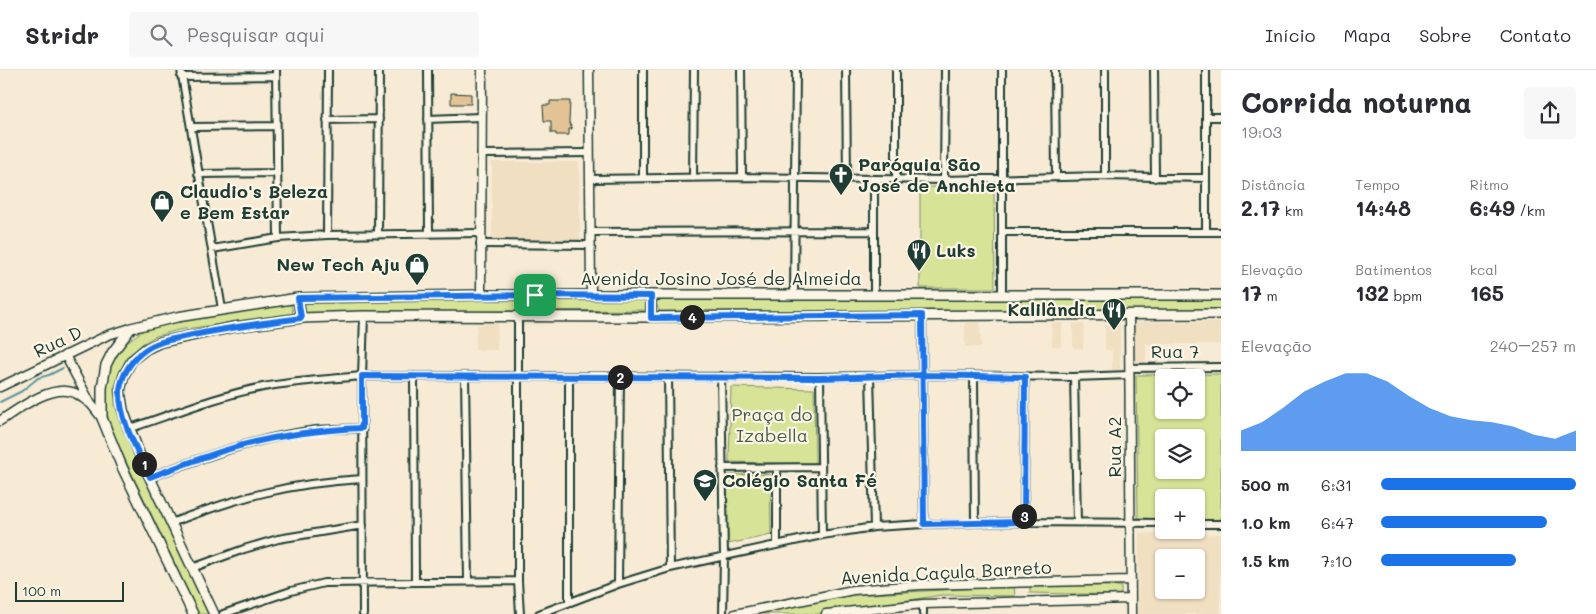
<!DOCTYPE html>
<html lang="pt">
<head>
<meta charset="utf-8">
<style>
  :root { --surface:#fff; --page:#f7f7f7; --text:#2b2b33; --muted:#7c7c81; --line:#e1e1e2; --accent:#1a73e8 }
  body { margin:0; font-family:Mali,sans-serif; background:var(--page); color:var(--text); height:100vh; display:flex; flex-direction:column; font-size:19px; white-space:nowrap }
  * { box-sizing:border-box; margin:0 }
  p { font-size:16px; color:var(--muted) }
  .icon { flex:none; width:28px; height:28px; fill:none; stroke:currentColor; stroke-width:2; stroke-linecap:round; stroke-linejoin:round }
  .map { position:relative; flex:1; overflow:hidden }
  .panel { display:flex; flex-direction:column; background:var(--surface); width:375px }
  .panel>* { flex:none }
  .fabs { position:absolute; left:1155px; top:299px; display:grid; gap:10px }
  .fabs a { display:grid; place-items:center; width:50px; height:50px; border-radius:5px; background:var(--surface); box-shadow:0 1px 4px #0004; font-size:25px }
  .scale { position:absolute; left:15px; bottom:12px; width:109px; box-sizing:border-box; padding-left:5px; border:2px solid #1f3d34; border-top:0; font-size:14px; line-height:18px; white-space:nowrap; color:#1f3d34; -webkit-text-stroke:4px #fcf5e5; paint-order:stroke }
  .pin { position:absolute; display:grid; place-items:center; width:42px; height:42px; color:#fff; margin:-21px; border-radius:10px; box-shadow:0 2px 8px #0006 }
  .km { position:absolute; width:25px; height:25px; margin:-12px; border-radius:50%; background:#222; color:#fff; font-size:14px; line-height:25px; text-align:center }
  .round { display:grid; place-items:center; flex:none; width:52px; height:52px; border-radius:5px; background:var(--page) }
  .overview { display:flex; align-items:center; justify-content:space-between; height:85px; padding:0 20px }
  h1 { font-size:28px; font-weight:700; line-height:38px }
  .metrics { display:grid; grid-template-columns:repeat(3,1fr); gap:8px; height:85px; padding:5px 20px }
  .metrics div { display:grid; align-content:center }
  .metrics b { font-size:21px; font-weight:700 }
  .metrics small { font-size:14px; font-weight:400 }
  .metrics p { font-size:14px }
  .chart { height:140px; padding:10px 20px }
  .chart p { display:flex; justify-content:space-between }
  .chart svg { width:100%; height:90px; margin-top:5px; fill:var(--accent); opacity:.7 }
  ul { padding:0 20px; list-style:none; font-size:16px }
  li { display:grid; grid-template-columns:80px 60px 1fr; align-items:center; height:38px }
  li i { height:12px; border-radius:6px; background:var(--accent) }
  header { display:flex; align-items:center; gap:30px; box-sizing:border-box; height:70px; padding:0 25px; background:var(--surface); border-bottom:1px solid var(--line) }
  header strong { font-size:24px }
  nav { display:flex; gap:28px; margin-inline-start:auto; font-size:18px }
  .search { width:350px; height:45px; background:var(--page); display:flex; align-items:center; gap:12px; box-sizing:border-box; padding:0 18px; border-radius:5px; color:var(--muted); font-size:19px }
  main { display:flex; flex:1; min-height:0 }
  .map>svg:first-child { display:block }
  .built { fill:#f1dfc2; fill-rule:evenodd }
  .green { fill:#d7e396; stroke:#7b9065; fill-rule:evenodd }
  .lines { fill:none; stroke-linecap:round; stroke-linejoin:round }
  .stream { stroke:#5d989e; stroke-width:2 }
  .building { fill:#e3c395; stroke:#1f3d34 }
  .minor-casing { stroke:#1f3d34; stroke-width:10 }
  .tertiary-casing { stroke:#1f3d34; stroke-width:11 }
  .secondary-casing { stroke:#1f3d34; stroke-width:12 }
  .minor { stroke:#fcf5e5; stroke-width:6 }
  .tertiary { stroke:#fcf5e5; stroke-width:8 }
  .secondary { stroke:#fcf5e5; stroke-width:9 }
  .route-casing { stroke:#fff; stroke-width:10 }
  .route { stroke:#1a73e8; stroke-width:6 }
  .labels { text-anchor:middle; stroke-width:4.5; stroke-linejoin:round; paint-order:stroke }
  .poi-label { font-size:18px; font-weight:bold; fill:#1f3d34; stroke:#fcf5e5; text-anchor:start }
  .street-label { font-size:18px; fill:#1f3d34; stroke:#fcf5e5 }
  .park-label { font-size:18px; fill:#445e48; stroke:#fcf5e5 }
</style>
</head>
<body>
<header>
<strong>Stridr</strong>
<div class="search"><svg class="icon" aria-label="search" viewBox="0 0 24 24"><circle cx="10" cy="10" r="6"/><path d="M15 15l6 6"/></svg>Pesquisar aqui</div>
<nav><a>Início</a><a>Mapa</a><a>Sobre</a><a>Contato</a></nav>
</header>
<main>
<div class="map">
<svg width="1221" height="544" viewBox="0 0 1221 544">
  <rect width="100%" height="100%" fill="#f7ebd5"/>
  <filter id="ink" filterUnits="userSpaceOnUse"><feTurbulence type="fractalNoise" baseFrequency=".02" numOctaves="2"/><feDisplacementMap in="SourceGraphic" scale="10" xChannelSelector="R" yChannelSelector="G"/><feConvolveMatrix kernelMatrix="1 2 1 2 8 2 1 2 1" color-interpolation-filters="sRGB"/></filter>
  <g filter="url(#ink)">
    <path class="built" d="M492,92H579L580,170H492Z
      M498,252L497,280H475L477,255Z
      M980,252L981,277H965V253Z
      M1134,252H1221V274H1146V294H1134Z
      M1051,253H1062L1061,277L1052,276Z
      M1073,253L1084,254L1083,279L1073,278Z
      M1120,253V302L1112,301V281L1105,279V254Z
      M1139,463L1221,464L1220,544H1138ZM1164,488H1196V520H1164Z"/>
    <path class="green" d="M920,117H994L995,218H920Z
      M567,228L647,230L646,240L305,243L302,239L306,230Z
      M660,228H1221V240L659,241L656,233Z
      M291,233L293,244L178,260L156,266L142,274L131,284L114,318L115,335L122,358L208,544H199L111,360C98,312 107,279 153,255Z
      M1221,304V450H1196V428H1164V449L1138,448L1136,305ZM1164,308H1196V340H1164ZM1164,368H1196V400H1164Z
      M731,317L814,319L815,394L729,392Z
      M770,404L771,465L728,474L727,405Z
      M1030,515L1121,516V525L1030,523Z
      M1014,516L1015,526L942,525L818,544H752L853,525Z"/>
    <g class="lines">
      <path class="stream" d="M0,332L22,321L38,308L49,305L63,298"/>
    </g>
    <path class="building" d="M451,23L471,24V34H451Z
      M550,31H570L569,52L572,59H569V65H556V63H551V51H544L543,35H550Z"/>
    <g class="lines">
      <defs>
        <path id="minor" d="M181,0L222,239
          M276,0L278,168
          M428,0L429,164
          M741,0L742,107
          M846,0L847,109
          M896,0V110
          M1002,0V225
          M1055,0L1056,107
          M1154,0L1155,108
          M181,7L276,6
          M1206,47H1221
          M428,49L481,47
          M327,50L379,49
          M191,57L276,56
          M481,84L590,83
          M198,104L276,103
          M1105,106V0
          M643,107V0
          M693,108L694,0
          M590,109L742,107L944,110L1105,106L1206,108
          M944,110L945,0
          M1206,161V0
          M591,162L873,161
          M1002,162H1221
          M327,165L328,0
          M378,165L379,0
          M480,174L591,175
          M212,179L278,168L327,165L481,163
          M794,226L796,0
          M874,226V110
          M922,245L924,454
          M518,247V511L520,544
          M1130,298L1221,297
          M414,306L415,511
          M465,306L468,511
          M668,306L670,498
          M721,306L724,487L723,544
          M870,306L874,457
          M820,307L822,465
          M974,307L975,452
          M1074,307L1077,452
          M128,359C173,344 217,326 263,317C296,311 329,309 362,306L820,307L923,305L1074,307L1130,305
          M722,398L820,397
          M777,399V475
          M150,407C204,387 258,367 316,360C331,359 347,359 362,358
          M1024,452L1025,307
          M171,453C238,427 290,413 362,409
          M1196,454H1221
          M192,498L244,479L278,469L363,455
          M618,514L620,307
          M569,532V307
          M923,534V544
          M223,544L291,521L324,513L518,511
          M363,544L362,306L364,246
          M539,544L618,514L670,498L822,465L874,457L924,454L1024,452L1164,453"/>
        <path id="tertiary" d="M589,0L591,225
          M481,225L482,0
          M1129,245L1131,544
          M65,285L91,334L102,348
          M0,317L108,265L131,258
          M0,351C18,339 52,313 75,323C81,326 86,331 91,334
          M735,544L853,520L920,515L1131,510
          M826,544L923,534L1131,529"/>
        <path id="secondary" d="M298,228L301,248
          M651,247V226
          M193,544L122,397L102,348V318L106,295L112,283L131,258L177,247L298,228L481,225H1221
          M214,544L142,391L123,340L120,321L124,305L132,290L146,279L161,272L234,257L301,248L364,246L651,247L1221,244"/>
      </defs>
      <use href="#minor" class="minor-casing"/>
      <use href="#tertiary" class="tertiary-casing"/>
      <use href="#secondary" class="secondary-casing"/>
      <use href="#minor" class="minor"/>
      <use href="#tertiary" class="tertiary"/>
      <use href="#secondary" class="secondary"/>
    </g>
  </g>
  <g class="lines" filter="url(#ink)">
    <defs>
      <path id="route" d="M535,225L298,228L301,248C263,253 226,258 188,266C174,269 157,271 145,280C132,289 121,305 120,321C119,350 138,381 150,407C175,398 200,388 226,380C270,366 315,360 362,358V306L820,308L923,305L1025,307L1024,452L924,454L922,245L651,248V226L535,225"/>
    </defs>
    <use href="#route" class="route-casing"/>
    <use href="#route" class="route"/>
  </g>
  <defs>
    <symbol id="church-pin" viewBox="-11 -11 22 30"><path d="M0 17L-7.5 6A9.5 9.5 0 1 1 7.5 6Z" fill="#1f3d34" stroke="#fcf5e5"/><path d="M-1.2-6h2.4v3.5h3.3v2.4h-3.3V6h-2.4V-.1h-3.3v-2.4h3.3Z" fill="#fff"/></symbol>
    <symbol id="shop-pin" viewBox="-11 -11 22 30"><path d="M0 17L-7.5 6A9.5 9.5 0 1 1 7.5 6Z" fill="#1f3d34" stroke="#fcf5e5"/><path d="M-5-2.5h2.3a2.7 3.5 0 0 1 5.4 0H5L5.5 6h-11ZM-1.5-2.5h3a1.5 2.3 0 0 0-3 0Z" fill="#fff"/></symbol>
    <symbol id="restaurant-pin" viewBox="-11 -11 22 30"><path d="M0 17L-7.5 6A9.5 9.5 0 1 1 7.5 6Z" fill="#1f3d34" stroke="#fcf5e5"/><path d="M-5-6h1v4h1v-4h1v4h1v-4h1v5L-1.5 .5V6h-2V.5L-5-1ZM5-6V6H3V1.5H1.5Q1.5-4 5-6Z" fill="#fff"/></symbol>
    <symbol id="school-pin" viewBox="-11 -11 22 30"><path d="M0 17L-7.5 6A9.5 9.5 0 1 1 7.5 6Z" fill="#1f3d34" stroke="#fcf5e5"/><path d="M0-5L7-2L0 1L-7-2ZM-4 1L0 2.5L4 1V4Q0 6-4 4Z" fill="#fff"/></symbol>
  </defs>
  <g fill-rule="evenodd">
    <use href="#church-pin" x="827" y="91" width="28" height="38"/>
    <use href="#shop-pin" x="148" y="118" width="28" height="38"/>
    <use href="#restaurant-pin" x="905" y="167" width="28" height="38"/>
    <use href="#shop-pin" x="403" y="181" width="28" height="38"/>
    <use href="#restaurant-pin" x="1100" y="226" width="28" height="38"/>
    <use href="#school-pin" x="691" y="397" width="28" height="38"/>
  </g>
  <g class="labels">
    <g class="poi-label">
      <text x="858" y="101">Paróquia São<tspan x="858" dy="21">José de Anchieta</tspan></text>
      <text x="180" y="128">Claudio's Beleza<tspan x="180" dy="21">e Bem Estar</tspan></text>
      <text x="936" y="187">Luks</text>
      <text x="400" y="201" text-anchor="end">New Tech Aju</text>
      <text x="1096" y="246" text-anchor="end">Kalilândia</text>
      <text x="722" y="417">Colégio Santa Fé</text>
    </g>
    <g class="street-label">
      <text x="721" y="215">Avenida Josino José de Almeida</text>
      <text transform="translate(58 272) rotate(-25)" y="6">Rua D</text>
      <text x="1175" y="288">Rua 7</text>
      <text transform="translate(1115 377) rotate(-90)" y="6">Rua A2</text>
      <text transform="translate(946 503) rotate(-3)" y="6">Avenida Caçula Barreto</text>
    </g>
    <g class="park-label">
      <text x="772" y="351">Praça do<tspan x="772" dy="21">Izabella</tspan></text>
    </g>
  </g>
</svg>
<div class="fabs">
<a><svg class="icon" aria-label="locate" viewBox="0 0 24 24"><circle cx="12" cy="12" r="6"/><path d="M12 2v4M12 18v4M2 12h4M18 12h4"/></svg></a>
<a><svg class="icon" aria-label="layers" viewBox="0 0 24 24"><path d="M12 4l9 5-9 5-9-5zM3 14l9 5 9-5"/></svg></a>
<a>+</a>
<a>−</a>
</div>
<div class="scale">100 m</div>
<div class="pin" style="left:535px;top:225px;background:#1e9e55"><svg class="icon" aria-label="arrive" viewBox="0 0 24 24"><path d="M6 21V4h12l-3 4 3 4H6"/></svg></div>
<b class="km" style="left:144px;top:394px">1</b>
<b class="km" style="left:620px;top:307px">2</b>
<b class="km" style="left:1024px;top:446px">3</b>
<b class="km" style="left:692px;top:247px">4</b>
</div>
<section class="panel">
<div class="overview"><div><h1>Corrida noturna</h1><p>19:03</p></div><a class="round"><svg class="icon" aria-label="share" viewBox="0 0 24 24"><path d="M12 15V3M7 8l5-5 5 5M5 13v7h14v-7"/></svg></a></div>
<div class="metrics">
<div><p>Distância</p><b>2.17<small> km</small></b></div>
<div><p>Tempo</p><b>14:48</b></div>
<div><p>Ritmo</p><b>6:49<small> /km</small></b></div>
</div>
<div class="metrics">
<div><p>Elevação</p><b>17<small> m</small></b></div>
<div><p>Batimentos</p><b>132<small> bpm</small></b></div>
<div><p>kcal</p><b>165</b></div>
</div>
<div class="chart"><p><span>Elevação</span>240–257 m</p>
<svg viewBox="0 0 160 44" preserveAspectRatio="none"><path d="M0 44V34L10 30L20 23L30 15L40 10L50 6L60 6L70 10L80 17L90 23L100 27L110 29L120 30L130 32L140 36L150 38L160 34V44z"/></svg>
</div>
<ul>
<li><b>500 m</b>6:31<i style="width:100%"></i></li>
<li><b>1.0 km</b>6:47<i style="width:85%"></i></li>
<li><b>1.5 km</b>7:10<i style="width:69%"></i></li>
</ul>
</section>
</main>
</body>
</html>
